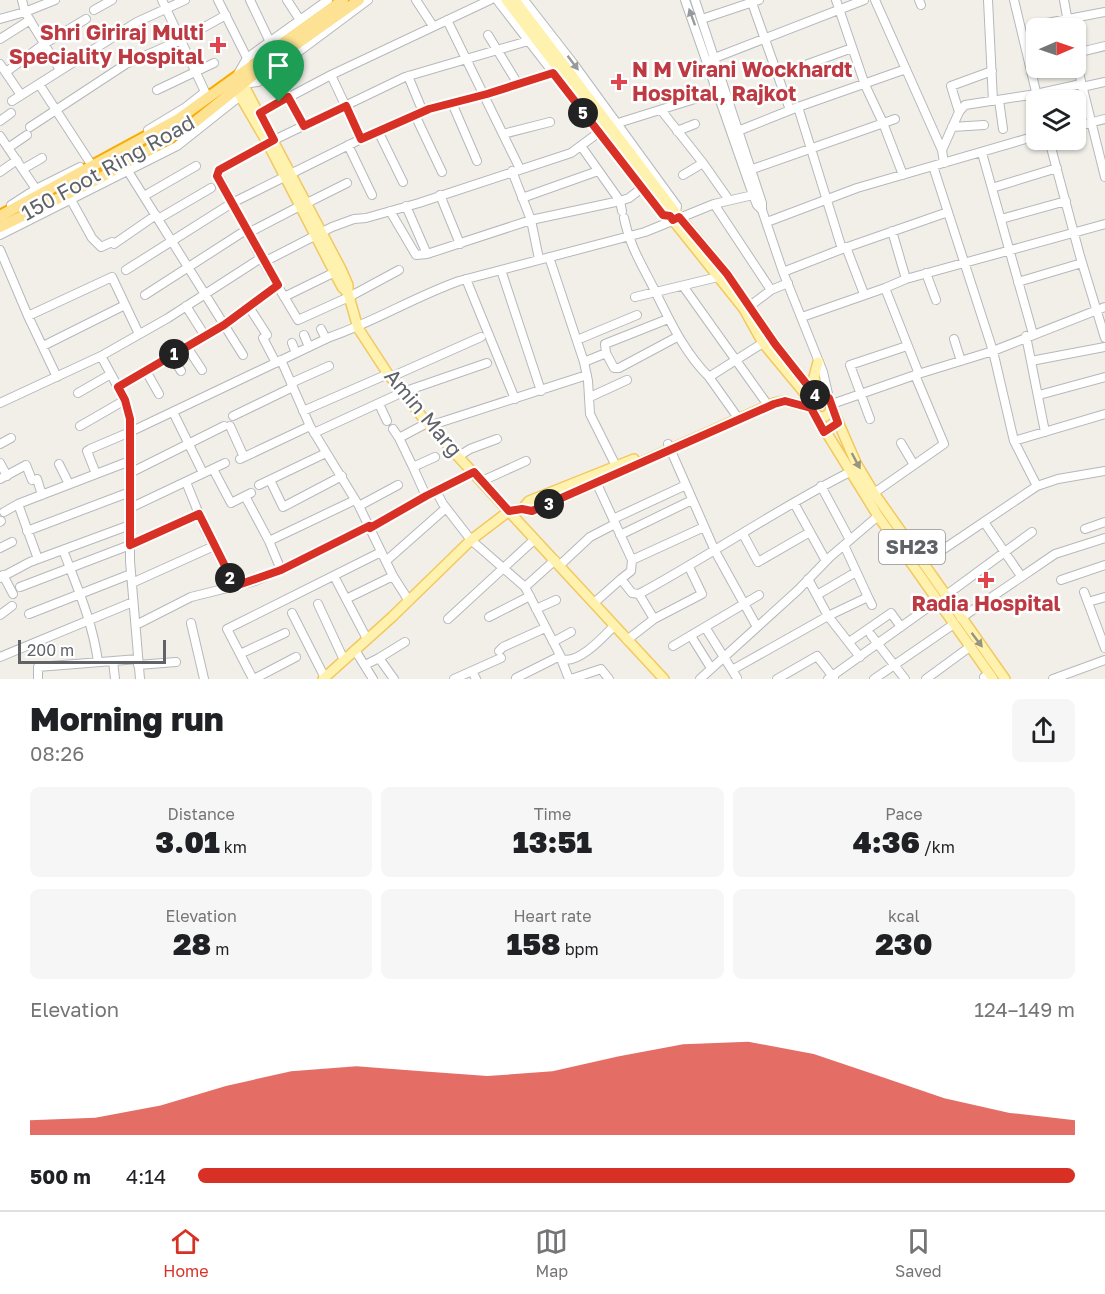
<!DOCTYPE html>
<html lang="en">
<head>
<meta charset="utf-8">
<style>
  :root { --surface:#fff; --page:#f6f6f6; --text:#202124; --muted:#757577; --line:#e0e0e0; --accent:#d93025 }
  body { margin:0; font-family:"Golos Text",sans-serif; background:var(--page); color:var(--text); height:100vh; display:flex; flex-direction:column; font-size:22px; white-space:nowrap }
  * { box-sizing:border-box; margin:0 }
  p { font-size:20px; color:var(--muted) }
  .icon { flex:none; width:33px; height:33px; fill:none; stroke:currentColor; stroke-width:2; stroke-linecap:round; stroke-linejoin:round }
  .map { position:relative; height:679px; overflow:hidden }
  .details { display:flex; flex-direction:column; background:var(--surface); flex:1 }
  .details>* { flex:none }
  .needle { width:39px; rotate:88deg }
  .buttons { position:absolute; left:1026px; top:18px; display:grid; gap:12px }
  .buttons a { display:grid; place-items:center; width:60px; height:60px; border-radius:9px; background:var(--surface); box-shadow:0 2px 4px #0004; font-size:30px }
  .scale { position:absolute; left:18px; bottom:15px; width:148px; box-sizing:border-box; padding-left:6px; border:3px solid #5f6368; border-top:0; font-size:16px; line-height:21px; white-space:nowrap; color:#5f6368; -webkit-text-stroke:4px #fff; paint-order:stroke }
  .pin { position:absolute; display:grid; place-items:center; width:51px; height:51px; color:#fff; margin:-62px -26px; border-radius:50% 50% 50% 0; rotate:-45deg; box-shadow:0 0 6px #0007 }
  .pin .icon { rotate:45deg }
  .km { position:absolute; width:30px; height:30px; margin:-15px; border-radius:50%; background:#222; color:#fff; font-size:16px; line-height:30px; text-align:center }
  .round { display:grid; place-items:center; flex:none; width:63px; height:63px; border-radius:9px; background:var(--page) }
  .head { display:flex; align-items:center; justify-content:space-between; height:102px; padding:0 30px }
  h1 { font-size:33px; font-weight:800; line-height:45px }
  .figures { display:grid; grid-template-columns:repeat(3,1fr); gap:9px; height:102px; padding:6px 30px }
  .figures div { display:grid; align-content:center; border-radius:9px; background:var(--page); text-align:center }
  .figures b { font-size:30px; font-weight:800 }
  .figures small { font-size:16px; font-weight:400 }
  .figures p { font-size:16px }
  .chart { height:168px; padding:12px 30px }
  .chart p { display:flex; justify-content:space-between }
  .chart svg { width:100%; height:108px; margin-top:6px; fill:var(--accent); opacity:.7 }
  ul { padding:0 30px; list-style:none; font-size:20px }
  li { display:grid; grid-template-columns:96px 72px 1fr; align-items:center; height:45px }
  li i { height:15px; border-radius:8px; background:var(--accent) }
  .tab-bar { display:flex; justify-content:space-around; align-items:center; height:84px; border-top:2px solid var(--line); background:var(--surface); font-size:16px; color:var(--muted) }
  .tab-bar a { display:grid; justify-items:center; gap:3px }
  .tab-bar .on { color:var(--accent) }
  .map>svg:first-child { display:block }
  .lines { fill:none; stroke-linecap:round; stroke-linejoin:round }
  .minor-casing { stroke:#b5b8bc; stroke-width:10 }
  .major-casing { stroke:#f2c960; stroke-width:12 }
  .highway-casing { stroke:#f9ab00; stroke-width:14 }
  .minor { stroke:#fff; stroke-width:8 }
  .major { stroke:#fff2af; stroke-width:9 }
  .highway { stroke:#fde293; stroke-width:10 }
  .oneway { fill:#979a9d }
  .oneway2 { fill:#979581 }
  .route-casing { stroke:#fff; stroke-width:12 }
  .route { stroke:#d93025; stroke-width:8 }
  .health-dot { fill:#e0444e; stroke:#fff; stroke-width:2 }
  .labels { text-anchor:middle; stroke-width:5; stroke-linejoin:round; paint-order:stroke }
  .shield { fill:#fff; stroke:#8f9295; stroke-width:1.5 }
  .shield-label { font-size:20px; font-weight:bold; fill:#5f6368 }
  .health-label { font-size:21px; font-weight:bold; fill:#be3a42; stroke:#fff; text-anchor:end }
  .street-label { font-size:21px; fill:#5f6368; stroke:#fff }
</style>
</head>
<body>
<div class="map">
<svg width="1105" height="679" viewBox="0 0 1105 679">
  <rect width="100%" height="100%" fill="#f1efe8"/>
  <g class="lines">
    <defs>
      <path id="minor" d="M22,0L25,12L60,70
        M162,0L206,94
        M218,0L247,58
        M250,0L270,42
        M287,0L300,20
        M416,0L433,26
        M497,0L658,208
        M524,0L573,63L677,206L676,213
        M685,0L753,195L757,205L762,210
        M695,0L762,203V210L783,272L823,372L829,398
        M751,0L790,110
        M836,0L865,85L883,123L903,175
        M875,0L942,150
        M919,0L921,5
        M988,0L993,101
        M1014,0L1038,100
        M1064,0L1069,28
        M94,10L112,0
        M0,19L25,12L55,0
        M702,19L759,0
        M447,20L520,169
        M1042,24L1105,12
        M488,35L518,84
        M0,39L30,20
        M1076,53L1105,46
        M712,59L864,0
        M1076,61L1105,177
        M0,64L21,95
        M272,71L304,126
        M6,72L44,44L86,19
        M238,74L247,58L328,0
        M331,75L490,0
        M778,75L852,48
        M408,76L423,112
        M39,84L93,167
        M244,84L258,82L368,0
        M1082,87L1105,82
        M157,90L214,63
        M999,100L1003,129
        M12,101L137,22L185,0
        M452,103L477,161
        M798,107L842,249
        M661,110L703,163L729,200
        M959,112L951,86L992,71
        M259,113L331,75L361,139
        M415,115L442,172
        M0,121L11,113
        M618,123L717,92
        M1076,126L1105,119
        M30,127L126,64L181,40L226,15
        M952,127L984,125
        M148,130L186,107L205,92
        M378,131L403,182
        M677,131L695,124
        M738,131L798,107L906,69
        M503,134L550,122
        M0,136L38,192
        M1049,140L1080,256L1105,338
        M348,145L372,195
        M581,146L620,201L629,198L642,188
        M8,148L27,135
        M982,153L1033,334
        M944,163L942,150L959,112L965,105L1036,94L1081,84
        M933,166L993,351L1014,441L1037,486
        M126,168L243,355
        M23,169L42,158
        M512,171L531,220L539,259
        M747,171L895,119
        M0,172L17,160
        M683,175L703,163
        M992,188L1057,168
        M440,195L460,244
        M144,196L196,166
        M522,198L598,171
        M71,200L92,238L101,247L112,242
        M307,203L347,183
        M714,204L771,290L750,306
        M11,205L36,189L80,167
        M406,206L427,254L531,220L620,201L622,211
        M390,211L416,255L427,254
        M624,218C630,248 644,268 657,295C672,325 685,353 709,377
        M158,219L211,188
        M1001,219L1066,201
        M767,222L857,188L1036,136
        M892,231L906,279
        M248,233L300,206
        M0,235L177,146L240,96
        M114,244L156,215
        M846,247L864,294
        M0,250L28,316L57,377
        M549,257L584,362L588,381L590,414L616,466
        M264,262L332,227L354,219L366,218L419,203L571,153L598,133
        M126,270L232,203L363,138L429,109L487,94L553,73
        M399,270L349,297L298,320L261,258L217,173L224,167L274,140L405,77L528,41
        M501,270L541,391
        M783,272L842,249L948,212
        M926,273L936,300
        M466,279L515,399
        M1018,282L1082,263
        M683,286L765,401
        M771,290L788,283
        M145,295L246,230
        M284,297L335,272
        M635,297L718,277
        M186,306L205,336
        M249,307L267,335
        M28,316L112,277L139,334
        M802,317L885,288
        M668,319L605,344L606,353L614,368H619L677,337
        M321,329L326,339
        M304,335L309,347
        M1026,336L1045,432
        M263,338L276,363
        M954,339L961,361
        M577,340L637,315
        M292,343L296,353
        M43,346L125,305
        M187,347L202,370
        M171,355L181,371
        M101,356L125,400L130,419V561L140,679
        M281,360L310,426L359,506L393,576L409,601
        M1031,361L1105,347
        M584,362L606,353
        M146,371L159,394
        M919,374L885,288L906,279L1105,224
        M391,377L481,337
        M291,383L329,366
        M118,387L224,325L278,285
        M78,393L111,374
        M1039,395L1105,377
        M590,397L627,380
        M0,403L101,356L168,318L261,258
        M379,404L387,421
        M832,404L915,375L993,351L1105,307
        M303,411L388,374
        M173,412L203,473
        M736,415L709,377L763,343
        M233,416L293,387
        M870,419L850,365L907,346
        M80,426L125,400
        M230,426L244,457
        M429,426L587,375
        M393,429L399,438
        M314,433L403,392L487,363
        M1014,441L1105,414
        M901,443L914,465
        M0,444L11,438
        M668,444L715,551L757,627
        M459,456L470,449L497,439
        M435,457L413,467L426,496L474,472
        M240,459L310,426
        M0,463L7,476
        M59,464L69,484
        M413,467L399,438L427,423
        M213,469L231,503L251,493
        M130,473L224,426
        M96,474L87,451L90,449L130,432L330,337C374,322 414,297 459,281L645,232L714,204L753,195
        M0,479L26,465L32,480
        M37,479L42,495
        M270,480L283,507L342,476
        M482,481L526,461
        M186,482L205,529L235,586
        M597,484L632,560L631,571L621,579
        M259,485L326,453
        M821,486L850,540
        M436,491L443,504L471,540L525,587L562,659C578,665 603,637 614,626
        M874,493L944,444L915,375
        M245,496L269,541L281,570
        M794,503L826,561
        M359,506L398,485
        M130,508L225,463
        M4,512L18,504
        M613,519L686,485
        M0,522L1,521
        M984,522L1021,576
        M370,528L426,496
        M1085,529L1105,522
        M27,531L130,492
        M743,534L758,562L810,532
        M620,535L692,500
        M269,541L355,500
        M0,548L12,542
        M63,550C77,587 93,623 98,662
        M38,559L18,504L130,461
        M632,560L704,527
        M386,561L446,508
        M923,563L1037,486L1058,479L1105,471
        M560,565L590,537L615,524
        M3,575L13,594
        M334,576L367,639
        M0,578L30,562L130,525
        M808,579L828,616L860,657
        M1061,580L1105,565
        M132,583L214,546
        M20,587L130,545L199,514
        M525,587L555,560
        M1084,592L1105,648
        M639,594C711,555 778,508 850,472
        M817,595L856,572
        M945,596L1032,532
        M868,597L872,605
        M346,599L393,576
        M1088,602L1105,597
        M594,603L621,579L632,593L639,594L654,619
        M318,604L344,660
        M536,609L556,600
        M292,613L325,678
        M29,614L131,574
        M0,615L12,606
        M489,617L530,596
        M961,618L1055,554L1105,538
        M448,619L535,539
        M191,623L204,679
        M136,625L191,597L255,581L281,570L369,526
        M705,627L737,678
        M871,635L905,679
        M691,636L711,668
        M627,640L654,619L702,594L689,567
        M553,642L571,632
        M849,642L891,613L901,627
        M673,646L759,595
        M355,650L373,679
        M499,651L503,647L545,628
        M240,654L285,633
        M0,657L133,602
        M379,658L405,642
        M113,661L115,679
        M138,665L176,662
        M365,665L379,658L394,679
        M732,670L828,616L868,597L844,545
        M472,671L476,679
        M984,677L985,679
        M516,678L560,656L569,679
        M38,679V667L138,659
        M253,679L227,629L381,552
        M254,679L296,657
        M454,679L501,658
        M571,679L601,669L609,679
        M700,679L798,590L830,557L878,516
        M777,679L817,656L834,678
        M828,679L937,601
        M874,679L954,624
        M926,679L971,646
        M1053,679L1105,660"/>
      <path id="major" d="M506,0L664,209L744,309L763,343L811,401
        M515,0L676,213L727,274L775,344L816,396
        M243,84L341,269L348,285V293L358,328L388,374L427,423L664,679
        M236,89L268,144L342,287L348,293
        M818,362L814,377L819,395
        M809,404C814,419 829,423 832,404L826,396L819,395L812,400
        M832,408L856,463L874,493L1005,679
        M815,414L878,516L993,679
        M522,509L529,501L634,459
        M323,679L392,617L471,540L509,511L522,509L532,511L774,403L785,401L811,408"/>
      <path id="highway" d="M0,216L177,120L343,0
        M0,227L100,178L190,126L256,73L359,0"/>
    </defs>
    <use href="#minor" class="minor-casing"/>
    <use href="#major" class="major-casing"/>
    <use href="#highway" class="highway-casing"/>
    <use href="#minor" class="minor"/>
    <use href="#major" class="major"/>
    <use href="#highway" class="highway"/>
  </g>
  <defs><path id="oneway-solid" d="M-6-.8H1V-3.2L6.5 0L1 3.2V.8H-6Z" transform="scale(1.5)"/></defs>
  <g class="oneway">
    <use href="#oneway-solid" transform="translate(692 17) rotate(-110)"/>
    <use href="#oneway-solid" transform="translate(573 63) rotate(53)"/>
  </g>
  <g class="oneway2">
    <use href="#oneway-solid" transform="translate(856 461) rotate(62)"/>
    <use href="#oneway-solid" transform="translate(977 640) rotate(53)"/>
  </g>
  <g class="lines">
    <defs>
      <path id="route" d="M553,73L663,215L670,216L673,220L679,217L727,274L775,344L816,396L823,395L829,398L838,423L824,432L811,408L785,401L774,404L532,511L522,509L509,511L474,472L426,496L370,528L369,526L281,570L235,586L199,514L130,545V419L125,400L118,387L224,325L278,285L217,176L219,170L274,140L260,113L288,97L304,126L346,106L361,139L429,109L487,94Z"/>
    </defs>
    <use href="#route" class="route-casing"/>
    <use href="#route" class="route"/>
  </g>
  <g class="health-dot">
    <path d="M215 36h6v6h6v6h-6v6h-6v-6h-6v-6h6z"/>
    <path d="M616 73h6v6h6v6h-6v6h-6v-6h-6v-6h6z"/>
    <path d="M983 571h6v6h6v6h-6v6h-6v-6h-6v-6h6z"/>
  </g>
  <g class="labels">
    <rect class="shield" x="879" y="530" width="66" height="34" rx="4.5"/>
    <g class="shield-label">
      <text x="912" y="554">SH23</text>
    </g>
    <g class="health-label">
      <text x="204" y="40">Shri Giriraj Multi<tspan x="204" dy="24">Speciality Hospital</tspan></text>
      <text x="632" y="77" text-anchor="start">N M Virani Wockhardt<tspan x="632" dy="24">Hospital, Rajkot</tspan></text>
      <text x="986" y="611" text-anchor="middle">Radia Hospital</text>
    </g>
    <g class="street-label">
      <text transform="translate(108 168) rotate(-29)" y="7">150 Foot Ring Road</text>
      <text transform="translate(423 413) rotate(50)" y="7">Amin Marg</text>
    </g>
  </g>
</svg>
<div class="buttons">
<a><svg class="needle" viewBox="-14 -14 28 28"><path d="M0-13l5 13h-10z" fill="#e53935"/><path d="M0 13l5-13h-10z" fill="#757577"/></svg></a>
<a><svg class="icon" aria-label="layers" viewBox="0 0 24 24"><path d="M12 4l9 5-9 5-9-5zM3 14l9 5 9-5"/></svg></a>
</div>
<div class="scale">200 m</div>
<div class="pin" style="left:279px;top:102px;background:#1e9e55"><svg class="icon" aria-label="arrive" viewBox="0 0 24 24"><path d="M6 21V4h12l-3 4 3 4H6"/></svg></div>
<b class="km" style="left:174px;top:354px">1</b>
<b class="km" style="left:230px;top:578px">2</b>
<b class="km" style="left:549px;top:504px">3</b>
<b class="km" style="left:815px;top:395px">4</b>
<b class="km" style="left:583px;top:113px">5</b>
</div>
<section class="details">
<div class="head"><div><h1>Morning run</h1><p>08:26</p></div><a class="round"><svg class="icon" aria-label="share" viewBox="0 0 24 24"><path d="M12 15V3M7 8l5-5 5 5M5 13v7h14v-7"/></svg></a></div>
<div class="figures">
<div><p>Distance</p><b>3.01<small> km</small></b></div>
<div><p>Time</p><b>13:51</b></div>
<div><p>Pace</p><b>4:36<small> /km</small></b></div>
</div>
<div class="figures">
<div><p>Elevation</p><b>28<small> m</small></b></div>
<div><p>Heart rate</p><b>158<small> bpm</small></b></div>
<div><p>kcal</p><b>230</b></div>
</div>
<div class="chart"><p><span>Elevation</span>124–149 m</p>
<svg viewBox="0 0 160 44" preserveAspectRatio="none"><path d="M0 44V38L10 37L20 32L30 24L40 18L50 16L60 18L70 20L80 18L90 12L100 7L110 6L120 11L130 20L140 29L150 35L160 38V44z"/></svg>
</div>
<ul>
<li><b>500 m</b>4:14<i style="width:100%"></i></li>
</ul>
</section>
<nav class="tab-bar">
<a class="on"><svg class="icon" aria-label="home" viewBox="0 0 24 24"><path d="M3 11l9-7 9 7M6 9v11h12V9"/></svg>Home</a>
<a><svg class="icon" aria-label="map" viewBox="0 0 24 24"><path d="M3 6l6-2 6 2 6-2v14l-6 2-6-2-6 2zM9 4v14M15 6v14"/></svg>Map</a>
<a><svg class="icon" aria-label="saved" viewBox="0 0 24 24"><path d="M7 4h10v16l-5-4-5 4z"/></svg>Saved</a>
</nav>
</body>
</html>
